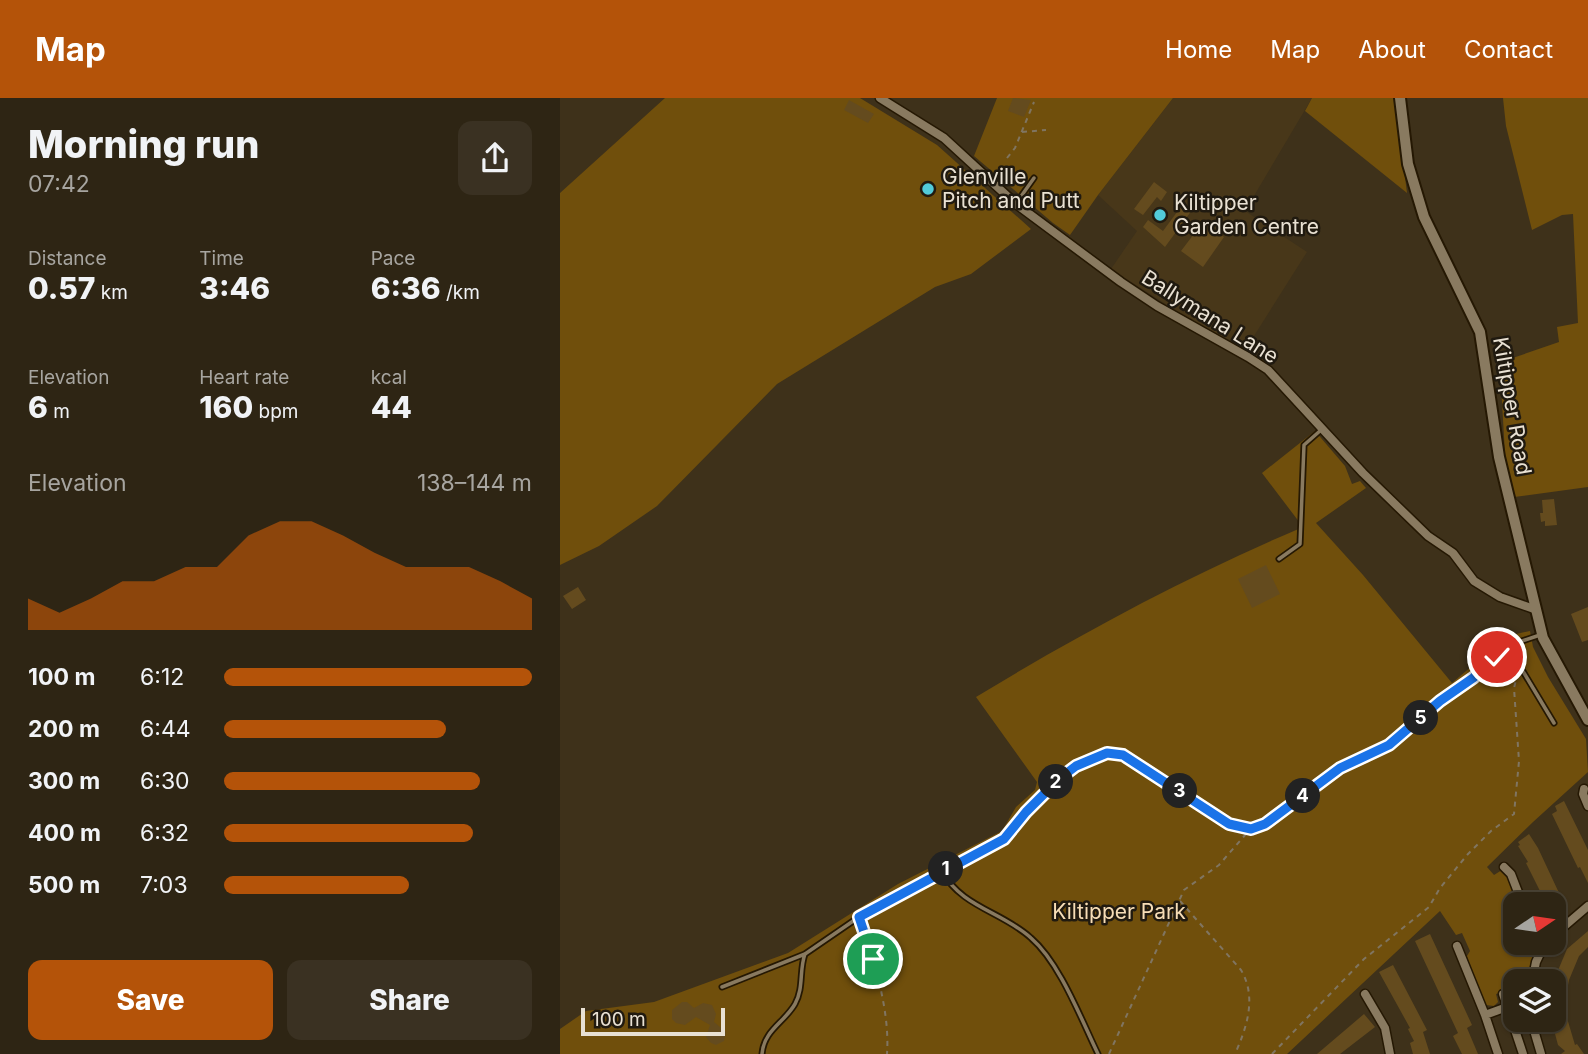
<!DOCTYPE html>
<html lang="en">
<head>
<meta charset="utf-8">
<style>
  :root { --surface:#2e2514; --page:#3a3122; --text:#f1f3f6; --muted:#a7a5a0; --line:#494234; --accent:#b45309 }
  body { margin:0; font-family:Inter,sans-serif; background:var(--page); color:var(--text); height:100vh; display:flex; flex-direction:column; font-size:26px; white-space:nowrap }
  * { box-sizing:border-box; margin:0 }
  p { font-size:23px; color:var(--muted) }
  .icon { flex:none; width:38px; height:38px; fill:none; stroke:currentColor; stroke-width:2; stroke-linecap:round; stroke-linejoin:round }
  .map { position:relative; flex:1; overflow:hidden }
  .panel { display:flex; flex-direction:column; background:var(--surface); width:560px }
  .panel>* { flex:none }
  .needle { width:46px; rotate:77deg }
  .fabs { position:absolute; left:943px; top:794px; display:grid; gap:14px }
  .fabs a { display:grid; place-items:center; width:63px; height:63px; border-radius:14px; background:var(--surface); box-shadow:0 2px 5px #0004,0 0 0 2px var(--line); font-size:35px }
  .scale { position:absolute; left:21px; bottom:18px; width:144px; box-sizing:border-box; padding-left:7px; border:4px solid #e9e1d3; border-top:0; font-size:19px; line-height:24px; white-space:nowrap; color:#e9e1d3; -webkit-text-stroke:5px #201a10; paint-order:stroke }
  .pin { position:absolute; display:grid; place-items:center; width:60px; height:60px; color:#fff; margin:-30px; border:4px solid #fff; border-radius:50%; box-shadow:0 2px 7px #0007 }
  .km { position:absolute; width:35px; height:35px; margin:-18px; border-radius:50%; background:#222; color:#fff; font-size:19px; line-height:35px; text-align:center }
  .round { display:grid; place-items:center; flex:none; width:74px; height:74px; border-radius:14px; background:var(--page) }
  .head { display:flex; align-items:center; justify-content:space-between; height:119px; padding:0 28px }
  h1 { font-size:38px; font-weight:800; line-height:52px }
  .stats { display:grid; grid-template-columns:repeat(3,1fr); gap:10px; height:119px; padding:7px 28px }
  .stats div { display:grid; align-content:center }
  .stats b { font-size:30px; font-weight:800 }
  .stats small { font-size:19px; font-weight:400 }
  .stats p { font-size:19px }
  .chart { height:196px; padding:14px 28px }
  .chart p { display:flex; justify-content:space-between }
  .chart svg { width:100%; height:126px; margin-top:7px; fill:var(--accent); opacity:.7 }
  .action { display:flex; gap:14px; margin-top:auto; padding:14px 28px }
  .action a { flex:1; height:80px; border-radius:14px; background:var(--accent); color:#fff; font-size:28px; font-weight:800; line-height:80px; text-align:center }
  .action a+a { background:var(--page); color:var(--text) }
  ul { padding:0 28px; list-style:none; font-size:23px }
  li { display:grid; grid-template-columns:112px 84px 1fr; align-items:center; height:52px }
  li i { height:18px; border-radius:9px; background:var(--accent) }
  header { display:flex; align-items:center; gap:42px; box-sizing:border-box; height:98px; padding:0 35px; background:var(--accent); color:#fff }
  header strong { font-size:33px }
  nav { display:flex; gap:38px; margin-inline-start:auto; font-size:24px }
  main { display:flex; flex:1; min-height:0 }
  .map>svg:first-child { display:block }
  .built { fill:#483719 }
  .green { fill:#704f0c }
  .building { fill:#644b1e }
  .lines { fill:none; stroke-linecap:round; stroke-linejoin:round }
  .lane-casing { stroke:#251803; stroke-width:7 }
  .street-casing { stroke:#251803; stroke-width:11 }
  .secondary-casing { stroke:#251803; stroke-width:14 }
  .path { stroke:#807561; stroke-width:2; stroke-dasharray:5 5; stroke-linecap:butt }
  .lane { stroke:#897a60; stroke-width:3.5 }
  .street { stroke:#897a60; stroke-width:8 }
  .secondary { stroke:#897a60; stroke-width:10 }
  .route-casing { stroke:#fff; stroke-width:14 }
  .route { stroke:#1a73e8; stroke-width:9 }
  .poi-dot { fill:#52cbd9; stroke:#201a10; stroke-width:2.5 }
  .labels { text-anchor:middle; stroke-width:5; stroke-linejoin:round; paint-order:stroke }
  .poi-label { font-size:21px; fill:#e9e1d3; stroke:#201a10; text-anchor:start }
  .street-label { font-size:21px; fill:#e9e1d3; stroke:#201a10 }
  .park-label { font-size:21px; fill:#f6ddb6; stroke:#201a10 }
</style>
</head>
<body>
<header>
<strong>Map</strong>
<nav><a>Home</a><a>Map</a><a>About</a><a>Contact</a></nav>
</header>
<main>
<section class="panel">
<div class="head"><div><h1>Morning run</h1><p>07:42</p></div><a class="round"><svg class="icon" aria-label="share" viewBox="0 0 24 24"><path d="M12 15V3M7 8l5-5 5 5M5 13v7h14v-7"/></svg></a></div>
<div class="stats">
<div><p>Distance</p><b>0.57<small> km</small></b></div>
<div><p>Time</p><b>3:46</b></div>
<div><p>Pace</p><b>6:36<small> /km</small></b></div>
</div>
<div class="stats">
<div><p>Elevation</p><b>6<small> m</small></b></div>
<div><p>Heart rate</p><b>160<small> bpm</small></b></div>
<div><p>kcal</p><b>44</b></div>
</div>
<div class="chart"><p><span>Elevation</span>138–144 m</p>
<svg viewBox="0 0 160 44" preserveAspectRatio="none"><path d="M0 44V33L10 38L20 33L30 27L40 27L50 22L60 22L70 11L80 6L90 6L100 11L110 17L120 22L130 22L140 22L150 27L160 33V44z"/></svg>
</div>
<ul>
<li><b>100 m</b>6:12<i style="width:100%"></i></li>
<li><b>200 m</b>6:44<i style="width:72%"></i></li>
<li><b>300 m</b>6:30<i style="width:83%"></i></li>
<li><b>400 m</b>6:32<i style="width:81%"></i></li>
<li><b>500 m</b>7:03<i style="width:60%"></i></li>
</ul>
<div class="action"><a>Save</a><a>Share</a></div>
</section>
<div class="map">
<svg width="1028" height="956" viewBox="0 0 1028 956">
  <rect width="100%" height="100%" fill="#3e311a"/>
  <path class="built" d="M613,0H752L685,113L747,154L687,249L648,233L551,171L577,133L538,97Z"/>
  <path class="green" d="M105,0H300L377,47L471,131L411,176L375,189L217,286L97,408L39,448L0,467V95Z
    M437,0H613L538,97L510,137L493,125L414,58Z
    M752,0H835L847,95L745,13Z
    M943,0H1028V389L954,399L945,356L940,270L944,263L999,244L997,229L1018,225L1013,116L1002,117L972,132L946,28Z
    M755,333L785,368L792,386L800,383L806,390L756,425L803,477L892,585L947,538L970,533L973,549L988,579L1026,641L1028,674L973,724L927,769L934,777L942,772L948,780L958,807H956V845H975L976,849L965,884H956L955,921L947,893L936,896L938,904L934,908L926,907L908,864L907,858L910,853L902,835L896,837L880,813L727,956H0V931L26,913L94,904L228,855L338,786L442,733L456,709L475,692L477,684L416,599C523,534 628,478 743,429L702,375Z"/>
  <path class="building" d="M453,0L471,2L464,19L448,13Z
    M289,2L314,16L308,25L284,12Z
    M594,84L607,94L601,103L597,99L583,117L574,111Z
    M623,106L632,112L605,149L583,129L588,122L603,133Z
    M643,124L664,139L643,169L621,153Z
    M994,401L997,427L985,428V423L981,424L980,415H983L982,402Z
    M706,467L720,496L692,510L678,481Z
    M18,489L26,502L12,511L3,498Z
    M1028,509V542L1022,544L1011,516Z
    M1004,703L1028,752V785L1020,769L1018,770L992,716L997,713L995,708Z
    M969,736L978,750L1007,812L994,818V807H987L966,765L968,764L958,748L960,747L958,744Z
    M1028,833V849L1019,858L1009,882L1005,903L1007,920L1015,947L1017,946L1024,956H1001L1005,953L998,947L994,932V882L1007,851Z
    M870,836L912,927L907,930L918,956H902L893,938L898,935L855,843Z
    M833,867L867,932L863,934L870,956H853L850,945L854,943L848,931L850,930L819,874Z
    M122,904H127L134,910L143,905L152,907L156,916L154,924L166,934L164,943L156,947L151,945L146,939L150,927L136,919L125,927L116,925L112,921V912Z
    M804,916L815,929L780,956H757Z"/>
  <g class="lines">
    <defs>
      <path id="lane" d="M457,104L474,80
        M719,461L740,446L744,347L761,332
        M980,537L956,545L952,551L955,560L994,625
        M382,773C401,809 443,814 471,840C500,865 521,921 538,956
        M162,889L245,856L299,819L444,741L465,714L499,680L516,668L547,655L563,657L669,726L691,731L705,726L780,670L829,647L879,603L913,580L937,559L952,551
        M202,956C204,932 224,925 235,906C244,890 239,872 245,856"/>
      <path id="street" d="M320,0L384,40L456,106L561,184L597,208L688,259L708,272L803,375L868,438L893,455L914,483L940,499L974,511
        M1024,691L1023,696L1028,708
        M944,769L951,776L963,807
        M994,837L1028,808
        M897,848L925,917L938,956
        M972,884L976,864L985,845
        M805,896L825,930L830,956
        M943,896L963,956
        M925,917L947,909
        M971,922L981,956"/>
      <path id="secondary" d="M840,0L848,66L864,119L920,234L939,359L983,540L1028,622"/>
    </defs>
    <use href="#lane" class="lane-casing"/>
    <use href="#street" class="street-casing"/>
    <use href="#secondary" class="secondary-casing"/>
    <path class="path" d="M462,34L486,32
      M447,60L455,50L474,4
      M620,803L681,872C697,899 687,929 675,956
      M302,826C315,866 330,914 327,956
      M549,956L624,792L659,767L686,736
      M712,956L804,861L869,809L880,790L908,756L931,733L954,716L959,663L954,590L956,582L958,581"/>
    <use href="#lane" class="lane"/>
    <use href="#street" class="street"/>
    <use href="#secondary" class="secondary"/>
  </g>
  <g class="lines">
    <defs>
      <path id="route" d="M313,861L299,819L444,741L466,714L499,681L516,668L547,655L563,657L669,726L691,731L705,726L780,670L829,647L880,603L913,580L937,559"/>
    </defs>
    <use href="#route" class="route-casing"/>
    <use href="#route" class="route"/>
  </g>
  <g class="poi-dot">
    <circle cx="368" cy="91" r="7"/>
    <circle cx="600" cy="117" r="7"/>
  </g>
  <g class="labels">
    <g class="poi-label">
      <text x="382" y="86">Glenville<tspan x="382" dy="24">Pitch and Putt</tspan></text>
      <text x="614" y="112">Kiltipper<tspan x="614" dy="24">Garden Centre</tspan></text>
    </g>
    <g class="street-label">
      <text transform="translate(650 219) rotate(32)" y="7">Ballymana Lane</text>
      <text transform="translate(952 308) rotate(80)" y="7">Kiltipper Road</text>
    </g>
    <g class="park-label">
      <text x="559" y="821">Kiltipper Park</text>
    </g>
  </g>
</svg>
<div class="fabs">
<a><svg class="needle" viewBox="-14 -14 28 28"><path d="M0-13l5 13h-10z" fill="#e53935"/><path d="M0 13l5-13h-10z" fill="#a7a5a0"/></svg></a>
<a><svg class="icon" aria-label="layers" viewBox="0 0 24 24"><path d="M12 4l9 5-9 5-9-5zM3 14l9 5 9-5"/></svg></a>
</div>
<div class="scale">100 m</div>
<div class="pin" style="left:313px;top:861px;background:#1e9e55"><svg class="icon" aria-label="arrive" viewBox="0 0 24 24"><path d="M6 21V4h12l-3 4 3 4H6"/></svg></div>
<div class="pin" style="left:937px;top:559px;background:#d93025"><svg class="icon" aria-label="check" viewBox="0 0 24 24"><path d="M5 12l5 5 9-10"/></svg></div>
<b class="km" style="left:386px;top:771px">1</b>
<b class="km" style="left:496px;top:684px">2</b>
<b class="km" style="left:620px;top:693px">3</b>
<b class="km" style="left:743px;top:698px">4</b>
<b class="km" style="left:861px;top:620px">5</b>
</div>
</main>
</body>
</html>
